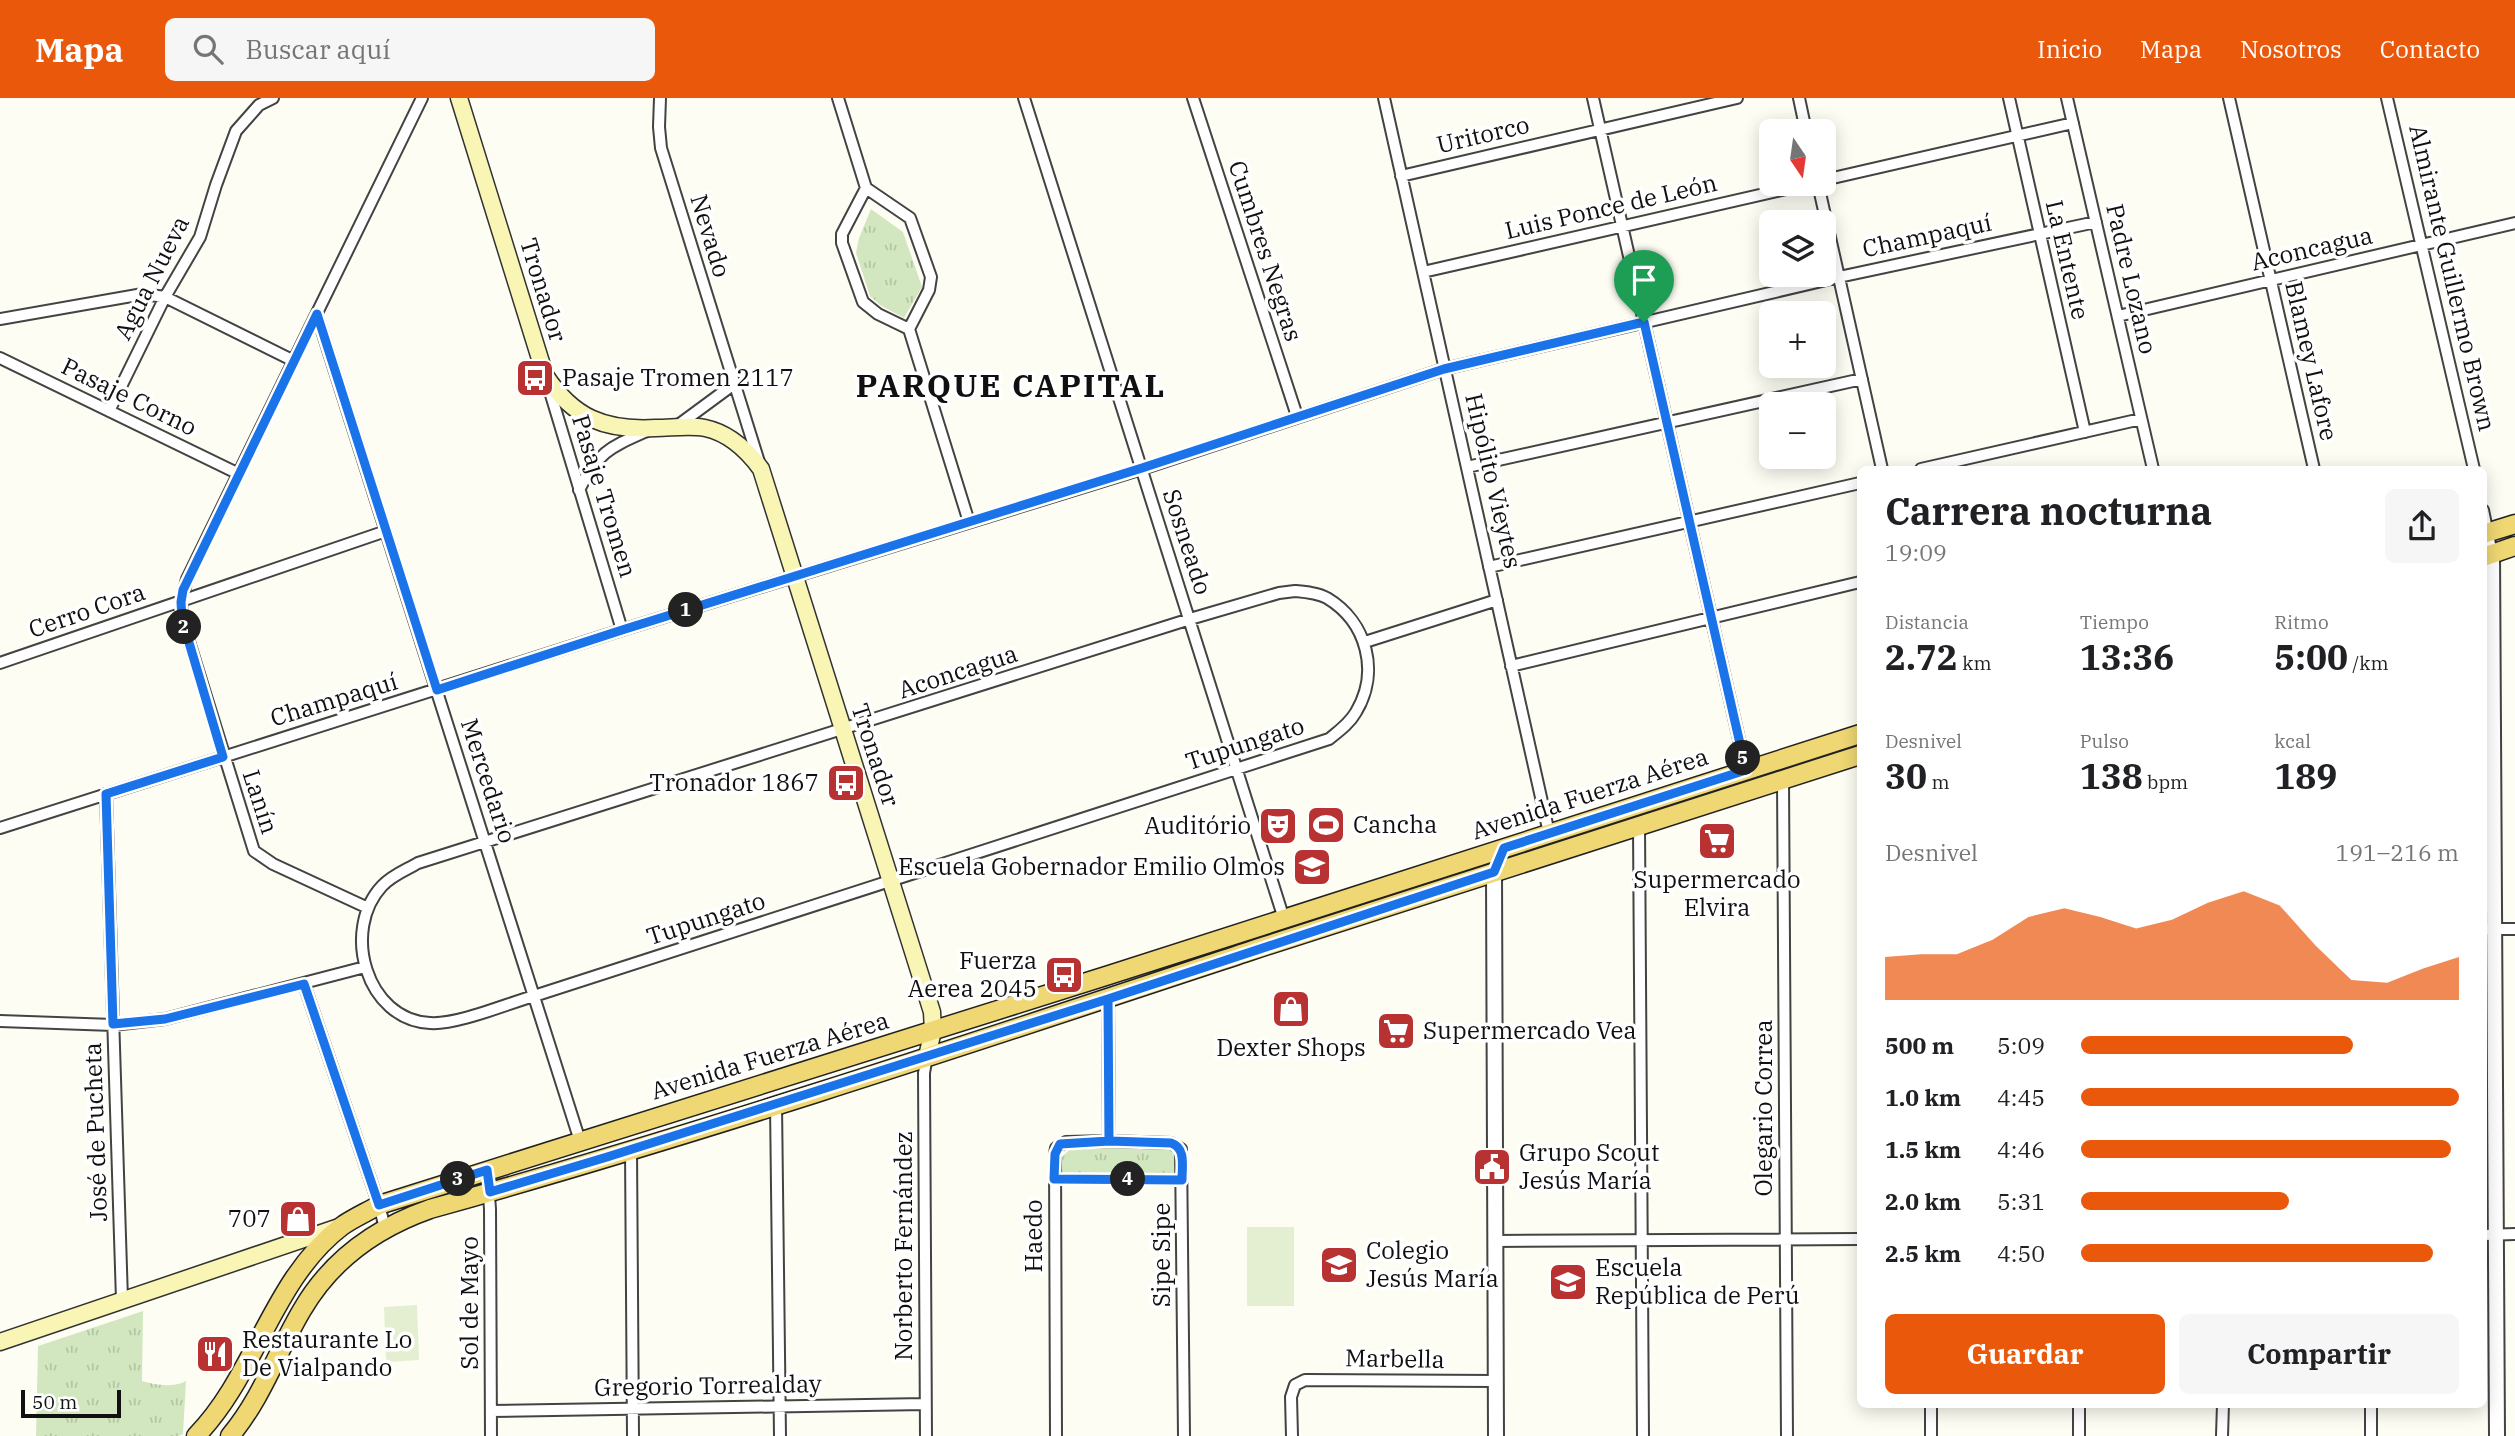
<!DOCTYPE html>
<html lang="es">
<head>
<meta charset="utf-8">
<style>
  :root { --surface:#fff; --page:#f6f6f6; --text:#202124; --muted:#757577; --accent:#ea580c }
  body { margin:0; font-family:"IBM Plex Serif",serif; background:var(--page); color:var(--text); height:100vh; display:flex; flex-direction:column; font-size:26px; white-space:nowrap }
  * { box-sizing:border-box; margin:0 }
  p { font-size:23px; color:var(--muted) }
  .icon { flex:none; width:38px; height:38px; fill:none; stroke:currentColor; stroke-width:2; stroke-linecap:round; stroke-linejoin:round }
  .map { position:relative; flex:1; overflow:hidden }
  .panel { position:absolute; left:1857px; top:368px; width:630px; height:942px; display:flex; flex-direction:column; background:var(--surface); border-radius:10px; box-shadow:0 4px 18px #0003 }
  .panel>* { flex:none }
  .needle { width:46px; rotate:167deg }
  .fabs { position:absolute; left:1759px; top:21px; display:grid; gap:14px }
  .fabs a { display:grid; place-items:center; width:77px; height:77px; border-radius:10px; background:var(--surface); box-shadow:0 4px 18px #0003; font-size:35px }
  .scale { position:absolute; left:21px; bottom:18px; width:100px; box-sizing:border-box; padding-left:7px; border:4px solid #101010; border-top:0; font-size:19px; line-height:24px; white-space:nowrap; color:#101010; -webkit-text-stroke:5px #fff; paint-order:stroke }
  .pin { position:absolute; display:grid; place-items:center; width:60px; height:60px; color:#fff; margin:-72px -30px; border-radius:50% 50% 50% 0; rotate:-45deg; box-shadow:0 0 7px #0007 }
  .pin .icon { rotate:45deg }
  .km { position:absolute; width:35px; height:35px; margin:-18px; border-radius:50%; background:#222; color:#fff; font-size:19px; line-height:35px; text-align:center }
  .round { display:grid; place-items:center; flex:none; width:74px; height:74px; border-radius:10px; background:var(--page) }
  .overview { display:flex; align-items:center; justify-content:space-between; height:119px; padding:0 28px }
  h1 { font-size:38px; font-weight:800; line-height:52px }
  .metrics { display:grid; grid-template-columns:repeat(3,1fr); gap:10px; height:119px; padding:7px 28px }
  .metrics div { display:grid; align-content:center }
  .metrics b { font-size:35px; font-weight:800 }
  .metrics small { font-size:19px; font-weight:400 }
  .metrics p { font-size:19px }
  .chart { height:196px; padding:14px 28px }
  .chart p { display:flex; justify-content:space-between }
  .chart svg { width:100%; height:126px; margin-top:7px; fill:var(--accent); opacity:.7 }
  .action { display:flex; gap:14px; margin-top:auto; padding:14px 28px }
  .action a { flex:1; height:80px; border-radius:10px; background:var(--accent); color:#fff; font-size:28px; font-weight:800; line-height:80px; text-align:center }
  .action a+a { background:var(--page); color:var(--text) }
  ul { padding:0 28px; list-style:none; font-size:23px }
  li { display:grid; grid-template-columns:112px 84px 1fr; align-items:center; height:52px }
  li i { height:18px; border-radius:9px; background:var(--accent) }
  header { display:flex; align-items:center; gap:42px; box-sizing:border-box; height:98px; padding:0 35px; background:var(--accent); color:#fff }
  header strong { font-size:33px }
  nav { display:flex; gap:38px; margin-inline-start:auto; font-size:24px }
  .search { width:490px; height:63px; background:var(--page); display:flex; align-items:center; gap:18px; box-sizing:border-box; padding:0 24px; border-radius:10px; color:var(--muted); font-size:26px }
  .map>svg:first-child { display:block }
  .park { fill:url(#park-tufts) }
  .pitch { fill:#e3efd0 }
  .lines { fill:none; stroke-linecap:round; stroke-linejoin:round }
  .pedestrian-casing { stroke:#434343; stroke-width:11 }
  .minor-casing { stroke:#434343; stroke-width:14 }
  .tertiary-casing { stroke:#434343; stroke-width:18 }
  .secondary-casing { stroke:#323232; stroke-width:19 }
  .primary-casing { stroke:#212121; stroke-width:21 }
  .pedestrian { stroke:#fff; stroke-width:8 }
  .minor { stroke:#fff; stroke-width:10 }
  .tertiary { stroke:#fff; stroke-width:14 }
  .secondary { stroke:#f9f5b4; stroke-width:16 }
  .primary { stroke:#efd773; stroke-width:18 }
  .route-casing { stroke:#fff; stroke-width:14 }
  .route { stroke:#1a73e8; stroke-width:9 }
  .labels { text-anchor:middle; stroke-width:7; stroke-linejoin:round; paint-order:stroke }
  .street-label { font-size:24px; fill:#101010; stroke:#fff }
  .poi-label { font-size:24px; fill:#101010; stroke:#fff; text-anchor:start }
  .district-label { font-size:32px; font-weight:bold; letter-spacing:2px; fill:#101010; stroke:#fff }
</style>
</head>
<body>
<header>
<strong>Mapa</strong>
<div class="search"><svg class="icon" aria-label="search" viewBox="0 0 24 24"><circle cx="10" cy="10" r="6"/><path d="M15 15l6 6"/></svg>Buscar aquí</div>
<nav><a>Inicio</a><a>Mapa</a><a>Nosotros</a><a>Contacto</a></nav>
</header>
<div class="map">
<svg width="2515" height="1338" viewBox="0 0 2515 1338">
  <defs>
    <pattern id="park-tufts" width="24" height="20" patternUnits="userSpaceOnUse" patternTransform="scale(1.75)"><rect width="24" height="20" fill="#d2e7bf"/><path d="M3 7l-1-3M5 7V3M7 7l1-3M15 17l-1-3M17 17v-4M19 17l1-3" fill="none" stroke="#b3c5a3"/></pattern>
  </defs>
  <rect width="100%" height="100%" fill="#fefdf4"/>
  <path class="park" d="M871,111L903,134L922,189L904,220L880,207L870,198L856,155L859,140Z
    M1168,1048C1178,1057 1178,1065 1178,1078L1061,1077V1060L1072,1049Z
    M143,1213L142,1283C155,1287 173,1290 186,1283L183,1336L179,1338H36L38,1248Z"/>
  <path class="pitch" d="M1334,711L1344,735L1343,741L1320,746L1315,739L1311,720Z
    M1247,1129H1294V1208H1247Z
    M417,1207L419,1262L386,1264L384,1209Z"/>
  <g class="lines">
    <defs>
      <path id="pedestrian" d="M1054,1081H1182"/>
      <path id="minor" d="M660,0L659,29L661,50L759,364
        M838,0L866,90L910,120L931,179L929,192L909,231L969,424
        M1024,0L1284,821
        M1193,0L1297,318
        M1384,0L1549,735
        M1593,0L1746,672
        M1799,0L1806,33
        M2009,0L2085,334
        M2067,0L2153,371
        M2229,0L2314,371
        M2387,0L2474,371
        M1401,78L1737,0
        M1824,82L2073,25
        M1818,86L1882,371
        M866,90L842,136V145L863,204L878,216L909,231
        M1423,174L1808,86
        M317,217L580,1043
        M2118,218L2515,125
        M0,221L143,196L165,199L294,263
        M0,260L239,376
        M548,287L622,532
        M109,313L165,199L200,139L216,87L236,33L259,7L273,0
        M677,328L734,286
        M1467,369L1862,281
        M1921,371L2141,321
        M579,392C598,353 611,349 649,332
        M2483,412L2492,456
        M1489,469L1860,385
        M1295,493C1306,494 1318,495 1327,500C1367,524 1380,574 1356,614C1350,625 1339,633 1329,641L534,898C506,906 457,927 430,925C366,922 341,832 382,788C392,777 406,772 418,765L1190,521L1279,495Z
        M1365,544L1497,502
        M0,565L386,433
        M1511,568L1860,484
        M1783,682L1787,1338
        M106,696L122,1202
        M1639,728L1643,1338
        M0,730L622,532L1142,371L1444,271L1839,179L2096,124
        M368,810L273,766L254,753L182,521L181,504L187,481L422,0
        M2483,831H2515
        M304,886L379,1107L385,1130
        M1108,901L1109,1043
        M0,923L113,927L165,921L365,869
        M776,1006L780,1338
        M631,1051L633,1338
        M487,1072L490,1111L491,1338
        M2483,1137L2515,1136
        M1495,1143L1860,1141
        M1931,1306V1338
        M2079,1306V1338
        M2371,1306V1338
        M491,1313L925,1306
        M926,1338L924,975L927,958
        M1056,1338L1055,1056L1056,1050L1066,1044L1109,1043L1171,1045L1181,1051L1184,1338
        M1292,1338L1291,1299L1295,1287L1305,1282L1495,1283
        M2222,1338L2223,1306"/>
      <path id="tertiary" d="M2492,456L2497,1338
        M1494,774L1496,1338"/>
      <path id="secondary" d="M459,0L545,277C573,320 605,333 656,330C671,330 689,327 705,330C729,335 747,352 761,371L932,914L933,933L927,958
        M0,1244L339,1129"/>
      <path id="primary" d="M2483,436L2515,426
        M2483,459L2515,448
        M196,1338C256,1277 272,1181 342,1128C353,1120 367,1114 379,1107L1109,877L1860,636
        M230,1338C262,1300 277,1254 302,1212C331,1162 376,1130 430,1111C706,1034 978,943 1250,853C1453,786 1657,722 1860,657"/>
    </defs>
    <use href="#pedestrian" class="pedestrian-casing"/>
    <use href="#minor" class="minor-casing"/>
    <use href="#tertiary" class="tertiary-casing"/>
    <use href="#secondary" class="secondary-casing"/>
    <use href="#primary" class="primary-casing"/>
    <use href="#pedestrian" class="pedestrian"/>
    <use href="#minor" class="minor"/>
    <use href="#tertiary" class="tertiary"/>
    <use href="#secondary" class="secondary"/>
    <use href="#primary" class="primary"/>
  </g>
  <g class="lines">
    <defs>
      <path id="route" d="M1644,224L1444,271L1142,370L622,532L437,592L317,216L183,492L181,504L182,521L223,659L106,696L113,926L165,921L304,886L379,1107L487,1072L490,1094L607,1059L1108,901L1109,1043L1171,1045C1186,1050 1182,1067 1182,1082L1054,1081L1055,1056L1060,1046L1109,1043L1108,901L1494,774L1504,750L1746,672L1644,224"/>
    </defs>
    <use href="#route" class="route-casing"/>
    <use href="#route" class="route"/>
  </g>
  <defs>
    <symbol id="bus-square" viewBox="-11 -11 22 22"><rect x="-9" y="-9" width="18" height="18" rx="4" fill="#b73231" stroke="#fff"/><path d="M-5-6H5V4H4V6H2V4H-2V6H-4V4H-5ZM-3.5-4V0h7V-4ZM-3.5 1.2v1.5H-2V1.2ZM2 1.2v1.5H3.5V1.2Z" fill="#fff"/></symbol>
    <symbol id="stadium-square" viewBox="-11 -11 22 22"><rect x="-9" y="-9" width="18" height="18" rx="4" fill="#b73231" stroke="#fff"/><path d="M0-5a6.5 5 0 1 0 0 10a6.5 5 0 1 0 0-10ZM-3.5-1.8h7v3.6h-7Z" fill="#fff"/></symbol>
    <symbol id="theatre-square" viewBox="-11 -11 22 22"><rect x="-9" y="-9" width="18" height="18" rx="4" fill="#b73231" stroke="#fff"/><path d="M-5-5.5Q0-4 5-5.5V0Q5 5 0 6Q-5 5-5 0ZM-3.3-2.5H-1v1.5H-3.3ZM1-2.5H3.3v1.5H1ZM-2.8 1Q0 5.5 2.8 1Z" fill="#fff"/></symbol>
    <symbol id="supermarket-square" viewBox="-11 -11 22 22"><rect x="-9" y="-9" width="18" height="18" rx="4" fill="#b73231" stroke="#fff"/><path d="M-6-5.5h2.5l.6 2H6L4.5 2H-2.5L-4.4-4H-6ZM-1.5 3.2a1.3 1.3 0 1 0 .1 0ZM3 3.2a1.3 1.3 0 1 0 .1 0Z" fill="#fff"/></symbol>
    <symbol id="school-square" viewBox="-11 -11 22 22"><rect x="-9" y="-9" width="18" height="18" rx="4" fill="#b73231" stroke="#fff"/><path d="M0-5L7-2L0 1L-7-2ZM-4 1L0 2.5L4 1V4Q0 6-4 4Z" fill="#fff"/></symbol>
    <symbol id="shop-square" viewBox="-11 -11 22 22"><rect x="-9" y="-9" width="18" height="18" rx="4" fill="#b73231" stroke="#fff"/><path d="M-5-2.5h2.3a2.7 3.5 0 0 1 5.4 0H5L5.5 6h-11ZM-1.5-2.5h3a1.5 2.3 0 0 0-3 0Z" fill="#fff"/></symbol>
    <symbol id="civic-square" viewBox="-11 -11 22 22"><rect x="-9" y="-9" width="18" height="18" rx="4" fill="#b73231" stroke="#fff"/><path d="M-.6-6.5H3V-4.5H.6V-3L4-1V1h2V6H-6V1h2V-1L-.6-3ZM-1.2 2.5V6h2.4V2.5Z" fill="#fff"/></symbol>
    <symbol id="restaurant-square" viewBox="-11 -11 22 22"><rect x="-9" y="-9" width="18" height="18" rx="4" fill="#b73231" stroke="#fff"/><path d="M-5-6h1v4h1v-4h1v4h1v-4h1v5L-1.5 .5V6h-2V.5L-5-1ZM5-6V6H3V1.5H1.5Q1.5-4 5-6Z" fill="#fff"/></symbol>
  </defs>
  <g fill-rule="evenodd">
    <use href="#bus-square" x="513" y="258" width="44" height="44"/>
    <use href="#bus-square" x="824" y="663" width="44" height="44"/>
    <use href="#stadium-square" x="1304" y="705" width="44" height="44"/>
    <use href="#theatre-square" x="1256" y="706" width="44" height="44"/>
    <use href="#supermarket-square" x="1695" y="721" width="44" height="44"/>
    <use href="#school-square" x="1290" y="747" width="44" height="44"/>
    <use href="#bus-square" x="1042" y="855" width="44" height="44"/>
    <use href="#shop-square" x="1269" y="889" width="44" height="44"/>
    <use href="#supermarket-square" x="1374" y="911" width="44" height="44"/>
    <use href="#civic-square" x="1470" y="1047" width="44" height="44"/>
    <use href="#shop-square" x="276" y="1099" width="44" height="44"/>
    <use href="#school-square" x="1317" y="1145" width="44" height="44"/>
    <use href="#school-square" x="1546" y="1162" width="44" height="44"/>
    <use href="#restaurant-square" x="193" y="1234" width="44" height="44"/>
  </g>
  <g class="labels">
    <g class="street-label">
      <text transform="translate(1483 37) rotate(-13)" y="8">Uritorco</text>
      <text transform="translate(1611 109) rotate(-13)" y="8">Luis Ponce de León</text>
      <text transform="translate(710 138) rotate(73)" y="8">Nevado</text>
      <text transform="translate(1927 138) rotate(-12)" y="8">Champaquí</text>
      <text transform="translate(2312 151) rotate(-13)" y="8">Aconcagua</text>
      <text transform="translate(1265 153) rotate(72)" y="8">Cumbres Negras</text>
      <text transform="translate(2067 162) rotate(77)" y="8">La Entente</text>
      <text transform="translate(152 180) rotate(-63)" y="8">Agua Nueva</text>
      <text transform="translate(2452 180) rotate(77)" y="8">Almirante Guillermo Brown</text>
      <text transform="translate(2131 181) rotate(77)" y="8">Padre Lozano</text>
      <text transform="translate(543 192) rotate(73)" y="8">Tronador</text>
      <text transform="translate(2311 263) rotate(77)" y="8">Blamey Lafore</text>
      <text transform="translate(129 299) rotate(26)" y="8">Pasaje Corno</text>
      <text transform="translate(1493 383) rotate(77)" y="8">Hipólito Vieytes</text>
      <text transform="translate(604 398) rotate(73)" y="8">Pasaje Tromen</text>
      <text transform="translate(1187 444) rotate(72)" y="8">Sosneado</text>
      <text transform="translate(87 513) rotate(-19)" y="8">Cerro Cora</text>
      <text transform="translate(958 574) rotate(-18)" y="8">Aconcagua</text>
      <text transform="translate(334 602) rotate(-17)" y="8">Champaquí</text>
      <text transform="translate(1245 646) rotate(-18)" y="8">Tupungato</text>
      <text transform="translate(875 657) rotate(72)" y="8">Tronador</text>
      <text transform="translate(488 683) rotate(72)" y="8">Mercedario</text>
      <text transform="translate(1590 696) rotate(-18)" y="8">Avenida Fuerza Aérea</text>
      <text transform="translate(260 704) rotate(72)" y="8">Lanín</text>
      <text transform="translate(706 821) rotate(-18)" y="8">Tupungato</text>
      <text transform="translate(770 958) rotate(-17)" y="8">Avenida Fuerza Aérea</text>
      <text transform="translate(1764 1010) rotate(-90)" y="8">Olegario Correa</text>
      <text transform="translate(96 1034) rotate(-92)" y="8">José de Pucheta</text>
      <text transform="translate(1034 1138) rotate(-90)" y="8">Haedo</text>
      <text transform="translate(904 1148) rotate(-90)" y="8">Norberto Fernández</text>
      <text transform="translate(1162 1157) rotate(-90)" y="8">Sipe Sipe</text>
      <text transform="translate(470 1205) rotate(-90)" y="8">Sol de Mayo</text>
      <text transform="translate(1395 1261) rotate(1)" y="8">Marbella</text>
      <text transform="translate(708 1288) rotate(-1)" y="8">Gregorio Torrealday</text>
    </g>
    <g class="poi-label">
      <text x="562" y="288">Pasaje Tromen 2117</text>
      <text x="819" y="693" text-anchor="end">Tronador 1867</text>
      <text x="1353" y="735">Cancha</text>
      <text x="1251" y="736" text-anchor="end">Auditório</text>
      <text x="1285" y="777" text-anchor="end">Escuela Gobernador Emilio Olmos</text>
      <text x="1717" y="790" text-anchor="middle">Supermercado<tspan x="1717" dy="28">Elvira</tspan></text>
      <text x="1037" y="871" text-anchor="end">Fuerza<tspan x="1037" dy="28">Aerea 2045</tspan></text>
      <text x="1423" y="941">Supermercado Vea</text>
      <text x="1291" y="958" text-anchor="middle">Dexter Shops</text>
      <text x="1519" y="1063">Grupo Scout<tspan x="1519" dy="28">Jesús María</tspan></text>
      <text x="271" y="1129" text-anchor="end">707</text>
      <text x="1366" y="1161">Colegio<tspan x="1366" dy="28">Jesús María</tspan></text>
      <text x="1595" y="1178">Escuela<tspan x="1595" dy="28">República de Perú</tspan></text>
      <text x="242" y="1250">Restaurante Lo<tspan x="242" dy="28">De Vialpando</tspan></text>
    </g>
    <g class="district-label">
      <text x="1011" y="299">PARQUE CAPITAL</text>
    </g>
  </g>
</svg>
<div class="fabs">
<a><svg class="needle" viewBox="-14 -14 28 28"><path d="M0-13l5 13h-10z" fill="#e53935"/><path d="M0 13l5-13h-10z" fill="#757577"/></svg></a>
<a><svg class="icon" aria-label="layers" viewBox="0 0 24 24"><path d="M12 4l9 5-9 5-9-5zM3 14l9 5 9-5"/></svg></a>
<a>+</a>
<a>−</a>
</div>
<div class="scale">50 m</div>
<div class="pin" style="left:1644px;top:224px;background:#1e9e55"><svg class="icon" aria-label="arrive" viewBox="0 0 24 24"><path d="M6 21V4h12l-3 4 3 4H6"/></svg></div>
<b class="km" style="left:686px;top:512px">1</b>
<b class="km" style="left:184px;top:529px">2</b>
<b class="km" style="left:458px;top:1081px">3</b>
<b class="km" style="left:1128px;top:1081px">4</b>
<b class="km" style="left:1743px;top:660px">5</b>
<section class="panel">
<div class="overview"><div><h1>Carrera nocturna</h1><p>19:09</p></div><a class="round"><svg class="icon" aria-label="share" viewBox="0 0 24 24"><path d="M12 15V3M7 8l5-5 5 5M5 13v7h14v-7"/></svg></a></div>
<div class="metrics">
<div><p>Distancia</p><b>2.72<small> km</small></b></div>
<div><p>Tiempo</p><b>13:36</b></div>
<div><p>Ritmo</p><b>5:00<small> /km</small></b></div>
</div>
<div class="metrics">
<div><p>Desnivel</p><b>30<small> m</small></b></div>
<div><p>Pulso</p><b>138<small> bpm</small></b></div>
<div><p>kcal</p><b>189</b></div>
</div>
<div class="chart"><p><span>Desnivel</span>191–216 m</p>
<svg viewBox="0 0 160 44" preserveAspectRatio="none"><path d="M0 44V29L10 28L20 28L30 23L40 15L50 12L60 15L70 19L80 16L90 10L100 6L110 11L120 25L130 37L140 38L150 33L160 29V44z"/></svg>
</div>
<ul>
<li><b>500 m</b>5:09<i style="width:72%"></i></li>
<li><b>1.0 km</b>4:45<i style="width:100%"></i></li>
<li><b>1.5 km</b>4:46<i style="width:98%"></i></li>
<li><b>2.0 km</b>5:31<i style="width:55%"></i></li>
<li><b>2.5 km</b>4:50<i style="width:93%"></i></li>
</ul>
<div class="action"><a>Guardar</a><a>Compartir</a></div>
</section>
</div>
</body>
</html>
